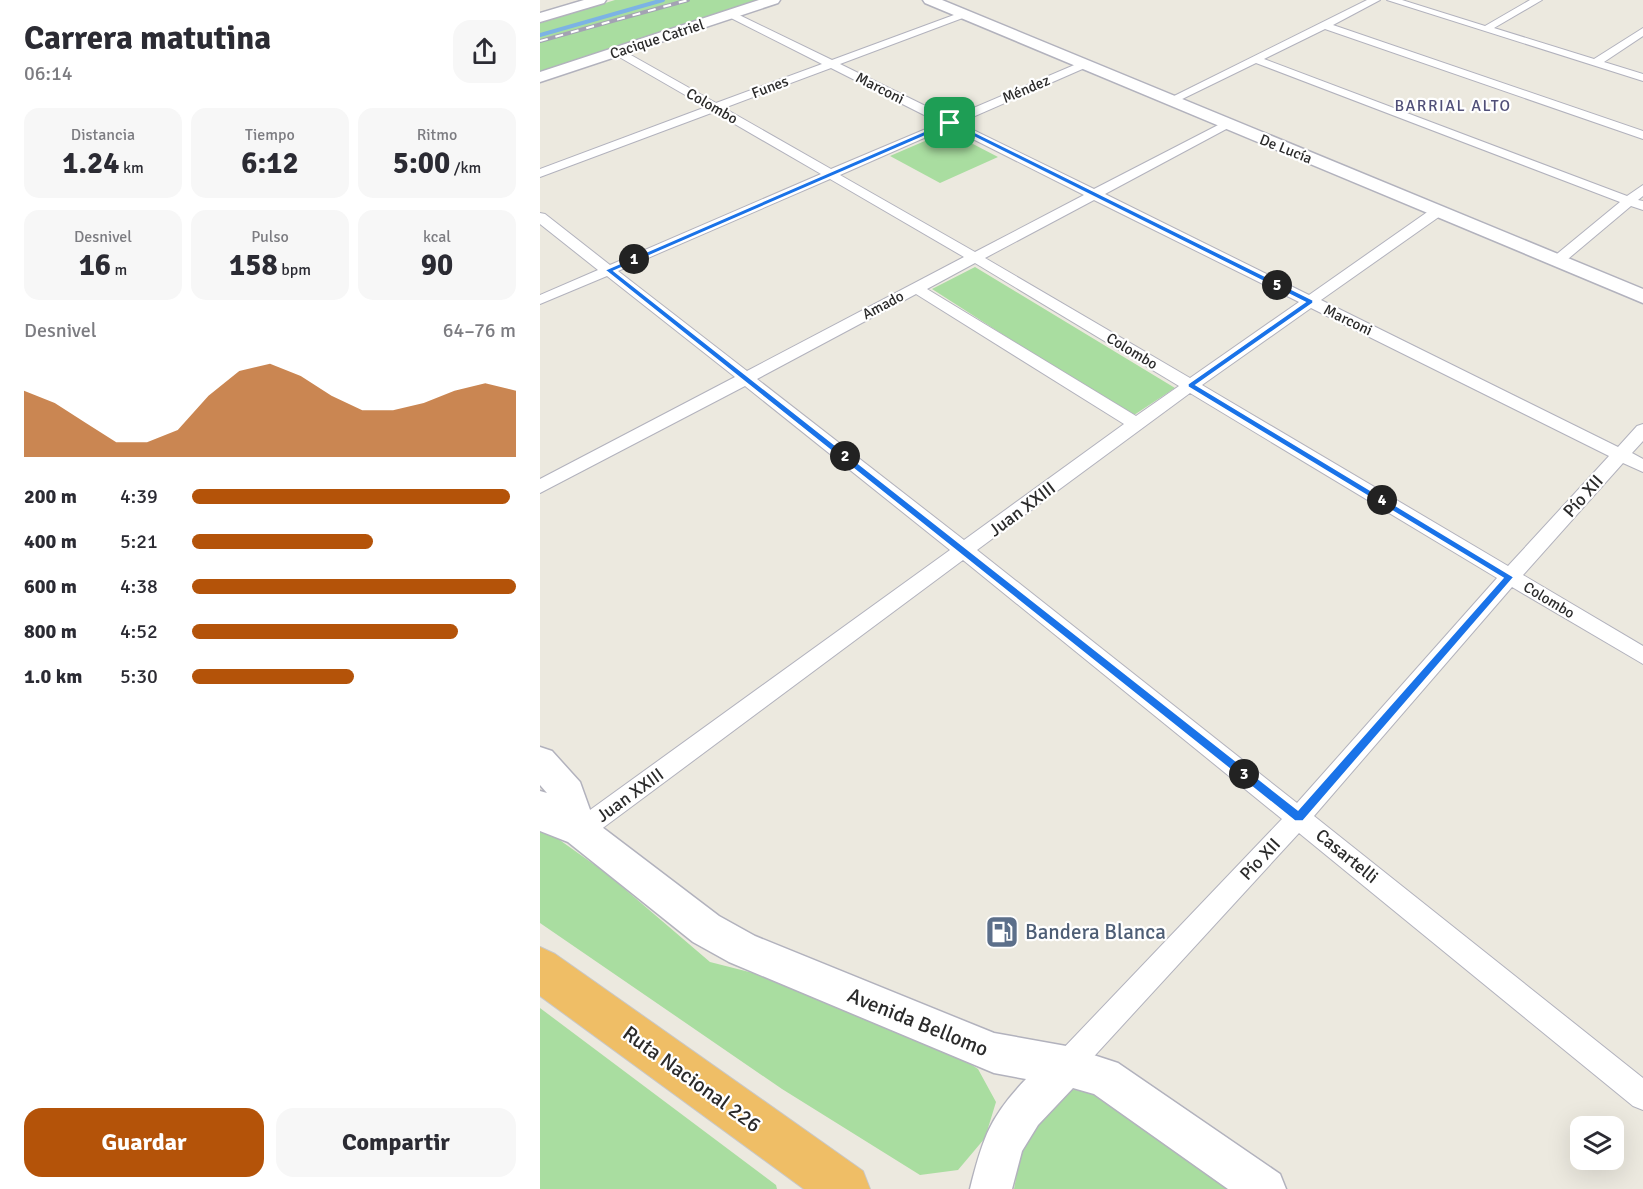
<!DOCTYPE html>
<html lang="es">
<head>
<meta charset="utf-8">
<style>
  :root { --surface:#fff; --page:#f7f7f7; --text:#2b2b33; --muted:#7c7c81; --accent:#b45309 }
  body { margin:0; font-family:Signika,sans-serif; background:var(--page); color:var(--text); height:100vh; display:flex; flex-direction:column; font-size:22px; white-space:nowrap }
  * { box-sizing:border-box; margin:0 }
  p { font-size:20px; color:var(--muted) }
  .icon { flex:none; width:33px; height:33px; fill:none; stroke:currentColor; stroke-width:2; stroke-linecap:round; stroke-linejoin:round }
  .map { position:relative; flex:1; overflow:hidden }
  .details { display:flex; flex-direction:column; background:var(--surface); width:540px }
  .details>* { flex:none }
  .buttons { position:absolute; left:1030px; top:1116px; display:grid; gap:12px }
  .buttons a { display:grid; place-items:center; width:54px; height:54px; border-radius:12px; background:var(--surface); box-shadow:0 6px 24px #0002; font-size:30px }
  .pin { position:absolute; display:grid; place-items:center; width:51px; height:51px; color:#fff; margin:-26px; border-radius:12px; box-shadow:0 3px 9px #0006 }
  .km { position:absolute; width:30px; height:30px; margin:-15px; border-radius:50%; background:#222; color:#fff; font-size:16px; line-height:30px; text-align:center }
  .round { display:grid; place-items:center; flex:none; width:63px; height:63px; border-radius:18px; background:var(--page) }
  .summary { display:flex; align-items:center; justify-content:space-between; height:102px; padding:0 24px }
  h1 { font-size:33px; font-weight:800; line-height:45px }
  .metrics { display:grid; grid-template-columns:repeat(3,1fr); gap:9px; height:102px; padding:6px 24px }
  .metrics div { display:grid; align-content:center; border-radius:15px; background:var(--page); text-align:center }
  .metrics b { font-size:30px; font-weight:800 }
  .metrics small { font-size:16px; font-weight:400 }
  .metrics p { font-size:16px }
  .chart { height:168px; padding:12px 24px }
  .chart p { display:flex; justify-content:space-between }
  .chart svg { width:100%; height:108px; margin-top:6px; fill:var(--accent); opacity:.7 }
  .primary-button { display:flex; gap:12px; margin-top:auto; padding:12px 24px }
  .primary-button a { flex:1; height:69px; border-radius:18px; background:var(--accent); color:#fff; font-size:24px; font-weight:800; line-height:69px; text-align:center }
  .primary-button a+a { background:var(--page); color:var(--text) }
  ul { padding:0 24px; list-style:none; font-size:20px }
  li { display:grid; grid-template-columns:96px 72px 1fr; align-items:center; height:45px }
  li i { height:15px; border-radius:8px; background:var(--accent) }
  main { display:flex; flex:1; min-height:0 }
  .map>svg:first-child { display:block }
  .green { fill:#a9dda0 }
  .lines { fill:none; stroke-linecap:round; stroke-linejoin:round }
  .stream { stroke:#7cb3e4; stroke-width:4 }
  .street-casing { stroke:#b2b2bd; stroke-width:2 }
  .secondary-casing { stroke:#b2b2bd; stroke-width:3 }
  .highway-casing { stroke:#c8c8c8; stroke-width:2 }
  .street { fill:#fff; fill-rule:evenodd }
  .secondary { fill:#fff; fill-rule:evenodd }
  .highway { fill:#efbe66; fill-rule:evenodd }
  .rail-casing { stroke:#a3a2b3; stroke-width:4 }
  .rail { stroke:#fff; stroke-width:2; stroke-dasharray:8; stroke-linecap:butt }
  .route { fill:#1a73e8; stroke:#fff; stroke-width:1.5; fill-rule:evenodd }
  .labels { text-anchor:middle; stroke-width:4.5; stroke-linejoin:round; paint-order:stroke }
  .far-street-label { font-size:15px; fill:#2b2b2b; stroke:#fff }
  .far-neighbourhood-label { font-size:16px; letter-spacing:1.5px; fill:#504f78; stroke:#fff }
  .street-label { font-size:18px; fill:#2b2b2b; stroke:#fff }
  .near-service-label { font-size:21px; fill:#4e5e75; stroke:#fff; text-anchor:start }
  .near-street-label { font-size:21px; fill:#2b2b2b; stroke:#fff }
</style>
</head>
<body>
<main>
<section class="details">
<div class="summary"><div><h1>Carrera matutina</h1><p>06:14</p></div><a class="round"><svg class="icon" aria-label="share" viewBox="0 0 24 24"><path d="M12 15V3M7 8l5-5 5 5M5 13v7h14v-7"/></svg></a></div>
<div class="metrics">
<div><p>Distancia</p><b>1.24<small> km</small></b></div>
<div><p>Tiempo</p><b>6:12</b></div>
<div><p>Ritmo</p><b>5:00<small> /km</small></b></div>
</div>
<div class="metrics">
<div><p>Desnivel</p><b>16<small> m</small></b></div>
<div><p>Pulso</p><b>158<small> bpm</small></b></div>
<div><p>kcal</p><b>90</b></div>
</div>
<div class="chart"><p><span>Desnivel</span>64–76 m</p>
<svg viewBox="0 0 160 44" preserveAspectRatio="none"><path d="M0 44V17L10 22L20 30L30 38L40 38L50 33L60 19L70 9L80 6L90 11L100 19L110 25L120 25L130 22L140 17L150 14L160 17V44z"/></svg>
</div>
<ul>
<li><b>200 m</b>4:39<i style="width:98%"></i></li>
<li><b>400 m</b>5:21<i style="width:56%"></i></li>
<li><b>600 m</b>4:38<i style="width:100%"></i></li>
<li><b>800 m</b>4:52<i style="width:82%"></i></li>
<li><b>1.0 km</b>5:30<i style="width:50%"></i></li>
</ul>
<div class="primary-button"><a>Guardar</a><a>Compartir</a></div>
</section>
<div class="map">
<svg width="1103" height="1189" viewBox="0 0 1103 1189">
  <rect width="100%" height="100%" fill="#ece9df"/>
  <path class="green" d="M75,0H224L0,73V23Z
    M408,131L458,157L400,183L350,156Z
    M435,267L635,388L591,417L392,289Z
    M0,826L66,873L170,962L257,984L394,1040L438,1069L456,1102L445,1138L418,1170L380,1175L242,1089L0,923Z
    M0,1008L236,1185L237,1189H0Z
    M526,1089L563,1093L692,1189H474L483,1142Z"/>
  <g class="lines">
    <path class="stream" d="M0,35L123,0"/>
    <defs>
      <path id="street" d="M827,0H840L793,25L1103,131V139L785,29L724,59L1087,196L1103,185V196L1098,200L1103,201V210L1091,206L1022,264L1017,265L1010,261L1012,258L1080,202L716,63L634,103L630,104L624,101Z
        M847,0H862L945,26L990,0H1002L954,28L1054,59L1103,28V36L1064,62L1103,74V81Z
        M187,12H193L292,60L422,12H428V16L300,64L410,118L539,63H547V67L419,123L554,189L682,123H690V127L565,194L769,295L893,208H903L905,211L903,214L781,300L1078,447L1097,426L1103,424V441L1092,453L1103,459V472L1083,463L983,575L1103,646V664L972,587L774,816L1103,1078V1110L1093,1106L759,833L536,1076L526,1080L516,1076L512,1066L516,1056L742,819L423,560L48,839L40,842L32,839L28,831L32,823L410,550L205,386L0,493V479L195,377L67,276L0,304V295L58,270L0,224V213L5,214L70,265L281,174L174,112L0,177V169L166,107L74,54V50H82L176,103L282,64L187,16ZM291,68L400,123L291,169L184,108ZM409,127L544,195L435,252L300,175ZM290,179L424,257L207,371L78,271ZM554,200L759,302L650,378L445,258ZM435,263L639,386L596,416L387,289ZM376,294L584,424L424,540L217,379ZM771,308L1069,456L968,566L662,385ZM650,393L957,578L757,803L437,550Z"/>
      <path id="secondary" d="M44,0H66L64,3L0,22V13Z
        M219,0H240L238,3L0,82V72Z
        M383,0H402L1103,289V303L385,3Z
        M0,747L12,751L40,782L54,821L179,916L215,936L454,1033L526,1046L578,1063L740,1174L746,1189H688L554,1094L533,1088L498,1125L482,1151L472,1189H430C443,1138 449,1118 486,1079L454,1073L189,962L153,942L28,842L0,831V791L7,793L0,785Z"/>
      <path id="highway" d="M0,947L15,954L323,1171L330,1189H264L0,996Z"/>
    </defs>
    <use href="#street" class="street-casing"/>
    <use href="#secondary" class="secondary-casing"/>
    <use href="#highway" class="highway-casing"/>
    <use href="#street" class="street"/>
    <use href="#secondary" class="secondary"/>
    <use href="#highway" class="highway"/>
    <defs>
      <path id="rail" d="M0,41L148,0"/>
    </defs>
    <use href="#rail" class="rail-casing"/>
    <use href="#rail" class="rail"/>
  </g>
  <path class="route" d="M408,121H412L773,300V303L656,385L974,577L763,821H755L65,270ZM410,125L765,302L648,384V387L963,578L758,810L74,271Z"/>
  <defs>
    <symbol id="fuel-square" viewBox="-11 -11 22 22"><rect x="-9" y="-9" width="18" height="18" rx="4" fill="#5c6f8a" stroke="#fff"/><path d="M-5.5-6h7V0h2V4h1.3V-2.5L3-4.5l.8-.8L6-3V5H2.5V1h-1V6h-7ZM-4.2-4.7v3.2H.2V-4.7Z" fill="#fff"/></symbol>
  </defs>
  <g fill-rule="evenodd">
    <use href="#fuel-square" x="443" y="913" width="38" height="38"/>
  </g>
  <g class="labels">
    <g class="far-street-label">
      <text transform="translate(117 39) rotate(-18)" y="5">Cacique Catriel</text>
      <text transform="translate(230 87) rotate(-21)" y="5">Funes</text>
      <text transform="translate(340 88) rotate(27)" y="5">Marconi</text>
      <text transform="translate(486 89) rotate(-23)" y="5">Méndez</text>
      <text transform="translate(172 106) rotate(30)" y="5">Colombo</text>
      <text transform="translate(746 149) rotate(22)" y="5">De Lucía</text>
      <text transform="translate(343 305) rotate(-28)" y="5">Amado</text>
      <text transform="translate(808 320) rotate(26)" y="5">Marconi</text>
      <text transform="translate(592 351) rotate(31)" y="5">Colombo</text>
      <text transform="translate(1009 600) rotate(31)" y="5">Colombo</text>
    </g>
    <g class="far-neighbourhood-label">
      <text x="913" y="111">BARRIAL ALTO</text>
    </g>
    <g class="street-label">
      <text transform="translate(1043 496) rotate(-48)" y="6">Pío XII</text>
      <text transform="translate(482 509) rotate(-37)" y="6">Juan XXIII</text>
      <text transform="translate(90 795) rotate(-36)" y="6">Juan XXIII</text>
      <text transform="translate(807 856) rotate(39)" y="6">Casartelli</text>
      <text transform="translate(720 859) rotate(-47)" y="6">Pío XII</text>
    </g>
    <g class="near-service-label">
      <text x="485" y="939">Bandera Blanca</text>
    </g>
    <g class="near-street-label">
      <text transform="translate(378 1022) rotate(22)" y="7">Avenida Bellomo</text>
      <text transform="translate(152 1079) rotate(36)" y="7">Ruta Nacional 226</text>
    </g>
  </g>
</svg>
<div class="buttons">
<a><svg class="icon" aria-label="layers" viewBox="0 0 24 24"><path d="M12 4l9 5-9 5-9-5zM3 14l9 5 9-5"/></svg></a>
</div>
<div class="pin" style="left:410px;top:123px;background:#1e9e55"><svg class="icon" aria-label="arrive" viewBox="0 0 24 24"><path d="M6 21V4h12l-3 4 3 4H6"/></svg></div>
<b class="km" style="left:94px;top:259px">1</b>
<b class="km" style="left:305px;top:456px">2</b>
<b class="km" style="left:704px;top:774px">3</b>
<b class="km" style="left:842px;top:500px">4</b>
<b class="km" style="left:737px;top:285px">5</b>
</div>
</main>
</body>
</html>
